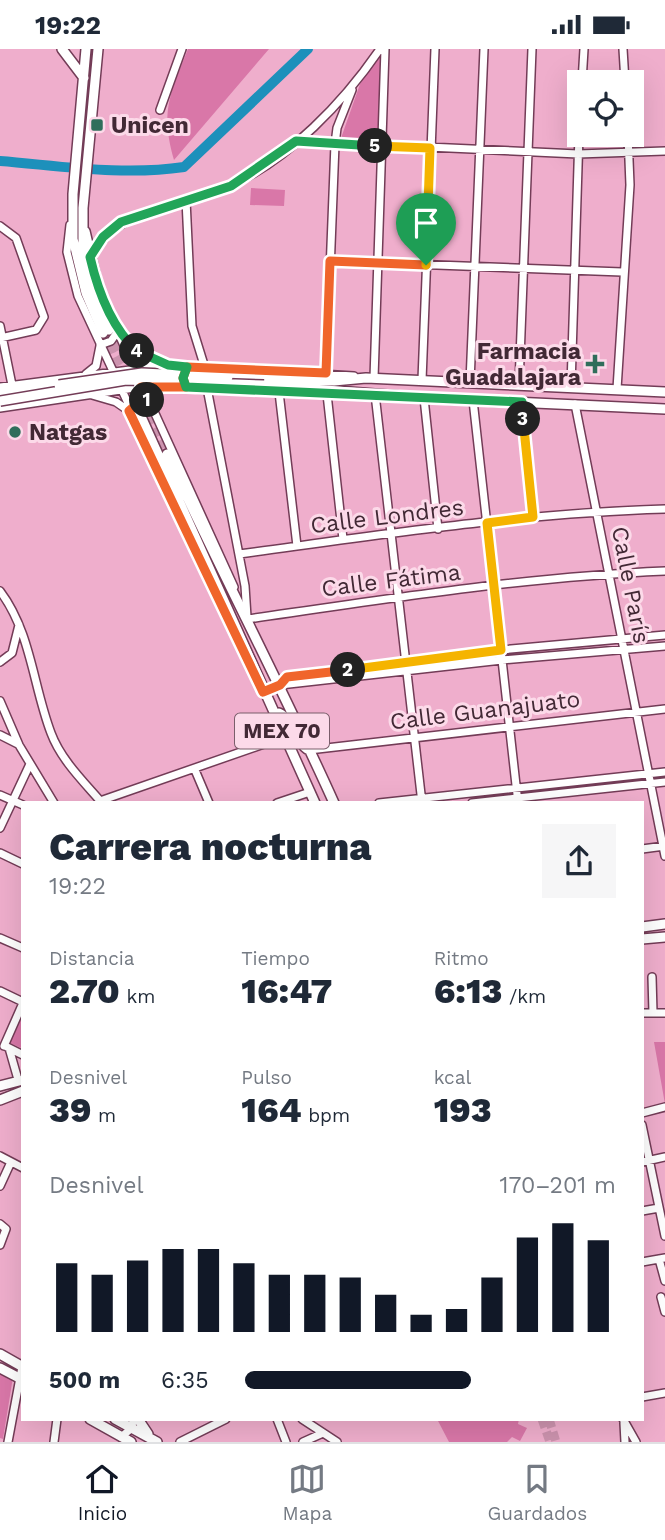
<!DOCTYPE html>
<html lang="es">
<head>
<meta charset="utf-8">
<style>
  :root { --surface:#fff; --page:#f6f6f7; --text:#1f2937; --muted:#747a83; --line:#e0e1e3; --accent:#111827 }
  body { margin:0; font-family:"Work Sans",sans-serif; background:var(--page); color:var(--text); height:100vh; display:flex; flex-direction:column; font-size:26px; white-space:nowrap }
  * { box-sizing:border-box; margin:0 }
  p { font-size:23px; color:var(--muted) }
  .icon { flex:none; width:38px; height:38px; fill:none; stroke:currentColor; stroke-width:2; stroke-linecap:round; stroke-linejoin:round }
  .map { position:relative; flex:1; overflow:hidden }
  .side { position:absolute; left:21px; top:752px; width:623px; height:620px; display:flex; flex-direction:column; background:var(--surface); border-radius:0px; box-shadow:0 7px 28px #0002 }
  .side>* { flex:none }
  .tools { position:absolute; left:567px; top:21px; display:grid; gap:14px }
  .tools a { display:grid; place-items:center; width:77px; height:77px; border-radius:0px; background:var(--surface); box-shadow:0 7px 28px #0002; font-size:35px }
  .pin { position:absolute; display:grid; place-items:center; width:60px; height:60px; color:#fff; margin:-72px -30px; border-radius:50% 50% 50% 0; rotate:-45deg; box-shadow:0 0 7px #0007 }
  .pin .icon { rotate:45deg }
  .km { position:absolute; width:35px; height:35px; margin:-18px; border-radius:50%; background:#222; color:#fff; font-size:19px; line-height:35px; text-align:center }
  .round { display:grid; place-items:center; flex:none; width:74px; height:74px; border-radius:0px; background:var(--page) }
  .overview { display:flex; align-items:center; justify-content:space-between; height:119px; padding:0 28px }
  h1 { font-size:38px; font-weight:800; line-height:52px }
  .figures { display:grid; grid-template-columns:repeat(3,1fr); gap:10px; height:119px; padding:7px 28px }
  .figures div { display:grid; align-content:center }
  .figures b { font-size:35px; font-weight:800 }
  .figures small { font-size:19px; font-weight:400 }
  .figures p { font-size:19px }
  .chart { height:196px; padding:14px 28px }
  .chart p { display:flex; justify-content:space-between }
  .chart svg { width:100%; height:126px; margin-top:7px; stroke:var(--accent); stroke-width:6 }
  ul { padding:0 28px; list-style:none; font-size:23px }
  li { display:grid; grid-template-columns:112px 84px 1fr; align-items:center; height:52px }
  li i { height:18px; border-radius:9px; background:var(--accent) }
  .status { display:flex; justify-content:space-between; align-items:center; height:49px; padding:0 35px; background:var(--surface); direction:ltr }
  .status svg { height:19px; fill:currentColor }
  .tabs { display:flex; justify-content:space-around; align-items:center; height:98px; border-top:2px solid var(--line); background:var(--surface); font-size:19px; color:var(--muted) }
  .tabs a { display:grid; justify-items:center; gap:4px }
  .tabs .active { color:var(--accent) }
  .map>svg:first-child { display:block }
  .green { fill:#d977a8 }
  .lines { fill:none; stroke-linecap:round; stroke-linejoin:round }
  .river { stroke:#1d90bb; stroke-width:10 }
  .major-tunnel { stroke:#cc93ae; stroke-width:9; stroke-dasharray:9 4.5; stroke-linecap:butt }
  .minor-casing { stroke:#733c57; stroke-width:10 }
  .major-casing { stroke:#733c57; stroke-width:12 }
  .minor { stroke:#fff; stroke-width:7 }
  .major { stroke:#fff; stroke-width:9 }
  .major-bridge-casing { stroke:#733c57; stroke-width:12; stroke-linecap:butt }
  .major-bridge { stroke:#fff; stroke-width:9 }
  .split-1-casing { stroke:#fff; stroke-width:14 }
  .split-2-casing { stroke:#fff; stroke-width:14 }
  .split-3-casing { stroke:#fff; stroke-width:14 }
  .split-4-casing { stroke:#fff; stroke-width:14 }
  .split-5-casing { stroke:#fff; stroke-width:14 }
  .split-6-casing { stroke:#fff; stroke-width:14 }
  .split-1 { stroke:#f0652b; stroke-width:9 }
  .split-2 { stroke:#f0652b; stroke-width:9 }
  .split-3 { stroke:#f5b400; stroke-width:9 }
  .split-4 { stroke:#22a559; stroke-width:9 }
  .split-5 { stroke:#22a559; stroke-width:9 }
  .split-6 { stroke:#f5b400; stroke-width:9 }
  .poi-dot { fill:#306e5b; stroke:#fcdae9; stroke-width:2.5 }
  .labels { text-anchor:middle; stroke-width:6; stroke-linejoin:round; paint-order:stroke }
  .shield { fill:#fcdae9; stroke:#7a5e6b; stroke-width:2 }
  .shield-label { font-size:21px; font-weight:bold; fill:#422935 }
  .poi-label { font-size:23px; font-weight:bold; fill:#422935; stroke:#fcdae9; text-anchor:start }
  .street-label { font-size:23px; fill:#422935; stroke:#fcdae9 }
</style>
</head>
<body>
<div class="status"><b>19:22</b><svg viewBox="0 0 49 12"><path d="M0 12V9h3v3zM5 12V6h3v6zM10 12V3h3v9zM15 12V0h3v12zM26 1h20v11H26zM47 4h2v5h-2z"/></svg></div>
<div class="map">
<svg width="665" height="1393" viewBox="0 0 665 1393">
  <rect width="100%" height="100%" fill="#efaecc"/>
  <path class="green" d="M188,0H269L174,111C160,63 170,45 188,0Z
    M382,1L379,94L340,92L360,35Z
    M251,139L285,141L284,157L250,156Z
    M23,966L21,999L10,994Z
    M654,993H665V1055Z
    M0,1322L13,1328L3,1390L0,1389Z
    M437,1370H519L518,1375L527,1379L520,1392L512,1388L507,1393H449Z"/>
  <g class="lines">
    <path class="river" d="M0,112C62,117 123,127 184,118L308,0"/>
    <path class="major-tunnel" d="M109,281L167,405
      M103,284L138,362
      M542,1370L550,1393
      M549,1370L556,1393"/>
    <defs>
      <path id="minor" d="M623,0L625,33
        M582,33L584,0
        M160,61L182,0
        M296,92L578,105L665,102
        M186,151L192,277L205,319
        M70,176L67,203L78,247L217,545
        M0,177L16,189L44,268L36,281L0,289
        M86,182L101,246L234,538
        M91,207C122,154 180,161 230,137C290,109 343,54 380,0
        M330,212L622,223
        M0,277L12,336
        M122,287L138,303L164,315
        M100,296L111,292L118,282
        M326,324L335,95L337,79L352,41
        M86,325L96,317L100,297
        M374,329L385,0
        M422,331L435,0
        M470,333L484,0
        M519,335L532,0
        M571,337L579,86
        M0,338L168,316L354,327
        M207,339L245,537L247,568
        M617,340L630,136L628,86
        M279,343L297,497
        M327,345L343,490
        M375,345L422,754
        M92,346L116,353L129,362L137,355H150
        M424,349L438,480
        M473,351L518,754
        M521,353L533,468
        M575,355L665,807
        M0,359L141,338L326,345
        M239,505C380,486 522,464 665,460
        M0,542C31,583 33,637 51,684C61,711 84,733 102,754
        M248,570C386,550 525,528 665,522
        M0,613L12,604L19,576
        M280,636L502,611L665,597
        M263,643L280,636L287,628L501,601L665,586
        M0,652L19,696L54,754
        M0,686L18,695
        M309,701L665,660
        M195,721L209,754
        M0,746L23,756
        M100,752L284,688
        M277,754L310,743
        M379,754L665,723
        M472,754L665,733
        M0,779L30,715
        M642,800L665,797
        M0,804L23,815
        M0,889L23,899
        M652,928L653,964
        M0,942L23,953
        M642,964H665
        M4,997L23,954
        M7,998L23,1006
        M9,999L17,1027
        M642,1064L665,1058
        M642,1076L665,1187
        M0,1107L23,1119
        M642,1113L665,1108
        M0,1137L11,1113
        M642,1162L659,1159
        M0,1175L6,1180L0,1196
        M659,1210L665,1232
        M642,1213L665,1209
        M661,1248L665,1263
        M642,1348L665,1344
        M277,1370L286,1393
        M302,1370L337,1393
        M623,1370L636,1393
        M624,1374L625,1393
        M121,1388L132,1379L133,1370
        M8,1393L22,1318
        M54,1393L57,1370
        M180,1393L226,1370
        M303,1393L323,1384"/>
      <path id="major" d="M62,0L84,29
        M86,0L73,145V190L86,244L103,284
        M98,0L83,159V202L93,241L109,281
        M228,328L334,332L366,329L665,343
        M264,336L424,349L665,360
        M0,344L59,336
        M139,363L315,754
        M167,405C221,523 281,636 334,754
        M274,667L279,664C292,670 295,691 307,700
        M642,878L665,875
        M642,890L665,888
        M0,1037L23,1031
        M0,1051L23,1042
        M0,1305L23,1318
        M0,1319L23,1331
        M90,1370L131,1393
        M115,1370L157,1393
        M138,1370L148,1385"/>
    </defs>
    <use href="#minor" class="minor-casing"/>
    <use href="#major" class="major-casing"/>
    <use href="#minor" class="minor"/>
    <use href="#major" class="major"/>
    <defs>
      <path id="major-bridge" d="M59,336L142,324L228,328
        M0,352L126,331L264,336"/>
    </defs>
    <use href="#major-bridge" class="major-bridge-casing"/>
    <use href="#major-bridge" class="major-bridge"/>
  </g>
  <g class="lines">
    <defs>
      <path id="split-1" d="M147,351L141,338H186L183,329L187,318L326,324L330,212L426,216"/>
      <path id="split-2" d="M147,351L150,355H137L129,362L263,643L280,636L287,628L348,621"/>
      <path id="split-3" d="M348,621L501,601L487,474L533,468L523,370"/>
      <path id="split-4" d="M137,302L168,316L187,318L183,329L186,338L522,353L523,370"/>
      <path id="split-5" d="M137,302C111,278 98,243 90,208L103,188L121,173L231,137L296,92L375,97"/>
      <path id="split-6" d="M375,97L430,99L426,216"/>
    </defs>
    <use href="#split-1" class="split-1-casing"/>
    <use href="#split-2" class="split-2-casing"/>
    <use href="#split-3" class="split-3-casing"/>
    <use href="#split-4" class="split-4-casing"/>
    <use href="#split-5" class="split-5-casing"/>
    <use href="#split-6" class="split-6-casing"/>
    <use href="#split-1" class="split-1"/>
    <use href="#split-2" class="split-2"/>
    <use href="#split-3" class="split-3"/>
    <use href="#split-4" class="split-4"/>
    <use href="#split-5" class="split-5"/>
    <use href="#split-6" class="split-6"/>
  </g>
  <g class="poi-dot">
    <rect x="90" y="69" width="14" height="14" rx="3.5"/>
    <path d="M591.5 304.5h7v7h7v7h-7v7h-7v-7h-7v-7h7z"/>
    <circle cx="15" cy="383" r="7"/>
  </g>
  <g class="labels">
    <rect class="shield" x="235" y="664.5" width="94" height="35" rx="5"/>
    <g class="shield-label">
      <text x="282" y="689">MEX 70</text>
    </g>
    <g class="poi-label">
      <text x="111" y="84">Unicen</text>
      <text x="581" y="310" text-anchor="end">Farmacia<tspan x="581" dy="26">Guadalajara</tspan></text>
      <text x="29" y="391">Natgas</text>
    </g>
    <g class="street-label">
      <text transform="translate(387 467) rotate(-7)" y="8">Calle Londres</text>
      <text transform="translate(391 531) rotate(-7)" y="8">Calle Fátima</text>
      <text transform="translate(631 536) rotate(79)" y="8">Calle París</text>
      <text transform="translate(485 661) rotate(-7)" y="8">Calle Guanajuato</text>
    </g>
  </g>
</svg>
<div class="tools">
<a><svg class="icon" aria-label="locate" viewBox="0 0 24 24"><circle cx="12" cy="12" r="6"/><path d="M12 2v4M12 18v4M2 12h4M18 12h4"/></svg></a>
</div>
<div class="pin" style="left:426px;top:216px;background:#1e9e55"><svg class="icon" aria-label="arrive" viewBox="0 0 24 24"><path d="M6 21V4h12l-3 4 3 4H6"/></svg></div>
<b class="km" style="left:147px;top:351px">1</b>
<b class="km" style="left:348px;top:621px">2</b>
<b class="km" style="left:523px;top:370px">3</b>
<b class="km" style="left:137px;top:302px">4</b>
<b class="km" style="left:375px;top:97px">5</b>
<section class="side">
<div class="overview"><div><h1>Carrera nocturna</h1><p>19:22</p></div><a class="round"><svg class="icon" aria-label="share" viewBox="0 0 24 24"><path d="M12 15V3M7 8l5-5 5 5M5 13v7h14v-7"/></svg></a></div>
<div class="figures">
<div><p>Distancia</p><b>2.70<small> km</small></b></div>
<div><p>Tiempo</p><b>16:47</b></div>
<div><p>Ritmo</p><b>6:13<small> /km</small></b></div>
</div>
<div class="figures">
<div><p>Desnivel</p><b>39<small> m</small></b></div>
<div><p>Pulso</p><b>164<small> bpm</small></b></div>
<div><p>kcal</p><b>193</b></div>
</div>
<div class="chart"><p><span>Desnivel</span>170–201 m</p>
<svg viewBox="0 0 160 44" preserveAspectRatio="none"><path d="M5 44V20M15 44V24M25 44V19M35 44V15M45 44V15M55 44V20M65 44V24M75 44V24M85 44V25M95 44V31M105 44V38M115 44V36M125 44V25M135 44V11M145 44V6M155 44V12"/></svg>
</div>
<ul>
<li><b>500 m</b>6:35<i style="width:61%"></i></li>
</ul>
</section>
</div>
<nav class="tabs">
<a class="active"><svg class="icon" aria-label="home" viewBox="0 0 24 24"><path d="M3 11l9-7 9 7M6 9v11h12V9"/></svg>Inicio</a>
<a><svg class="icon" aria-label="map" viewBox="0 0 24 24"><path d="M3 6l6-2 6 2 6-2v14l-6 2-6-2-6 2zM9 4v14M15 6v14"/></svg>Mapa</a>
<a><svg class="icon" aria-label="saved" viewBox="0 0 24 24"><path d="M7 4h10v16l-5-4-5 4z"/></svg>Guardados</a>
</nav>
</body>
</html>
